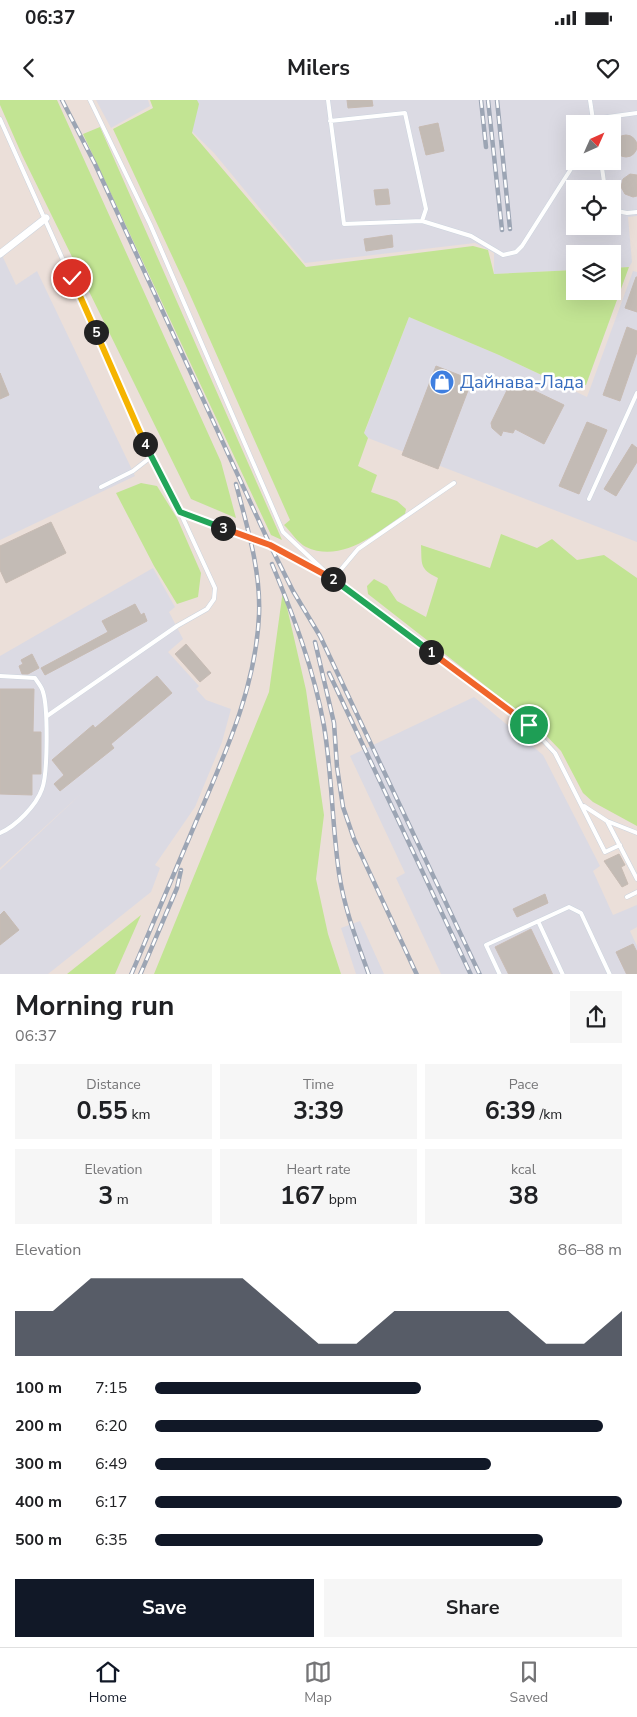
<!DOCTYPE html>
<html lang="en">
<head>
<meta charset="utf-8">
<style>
  :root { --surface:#fff; --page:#f6f6f6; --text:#202124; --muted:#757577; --line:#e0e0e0; --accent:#111827 }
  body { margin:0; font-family:"Nunito Sans",sans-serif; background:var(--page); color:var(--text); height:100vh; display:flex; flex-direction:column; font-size:19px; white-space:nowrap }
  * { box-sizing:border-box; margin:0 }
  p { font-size:16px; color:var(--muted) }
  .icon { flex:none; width:28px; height:28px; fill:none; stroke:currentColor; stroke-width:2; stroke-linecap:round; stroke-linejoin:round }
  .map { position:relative; height:874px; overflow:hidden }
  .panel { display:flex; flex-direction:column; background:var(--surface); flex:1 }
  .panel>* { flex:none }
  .needle { width:32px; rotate:45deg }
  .fabs { position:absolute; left:566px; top:15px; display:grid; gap:10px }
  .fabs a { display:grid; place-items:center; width:55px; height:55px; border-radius:0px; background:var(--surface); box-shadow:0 5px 20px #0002; font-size:25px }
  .pin { position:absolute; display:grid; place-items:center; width:42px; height:42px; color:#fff; margin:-21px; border:2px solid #fff; border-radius:50%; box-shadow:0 1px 5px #0007 }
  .km { position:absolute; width:25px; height:25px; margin:-12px; border-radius:50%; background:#222; color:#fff; font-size:14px; line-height:25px; text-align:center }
  .round { display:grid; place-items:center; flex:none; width:52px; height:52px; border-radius:0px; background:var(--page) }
  .head { display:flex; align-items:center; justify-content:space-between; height:85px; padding:0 15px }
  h1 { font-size:28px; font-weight:700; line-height:38px }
  .metrics { display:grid; grid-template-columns:repeat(3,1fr); gap:8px; height:85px; padding:5px 15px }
  .metrics div { display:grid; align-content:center; border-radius:0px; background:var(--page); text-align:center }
  .metrics b { font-size:25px; font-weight:700 }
  .metrics small { font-size:14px; font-weight:400 }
  .metrics p { font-size:14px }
  .chart { height:140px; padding:10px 15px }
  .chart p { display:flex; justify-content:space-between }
  .chart svg { width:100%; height:90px; margin-top:5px; fill:var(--accent); opacity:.7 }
  .primary-button { display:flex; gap:10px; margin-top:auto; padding:10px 15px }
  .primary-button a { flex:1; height:58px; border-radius:0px; background:var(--accent); color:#fff; font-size:20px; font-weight:700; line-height:58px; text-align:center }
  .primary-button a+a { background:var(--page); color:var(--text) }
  ul { padding:0 15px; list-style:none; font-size:16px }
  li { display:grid; grid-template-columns:80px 60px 1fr; align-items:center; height:38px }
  li i { height:12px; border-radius:6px; background:var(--accent) }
  .status { display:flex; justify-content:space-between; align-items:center; height:35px; padding:0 25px; background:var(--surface); direction:ltr }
  .status svg { height:14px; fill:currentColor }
  header { display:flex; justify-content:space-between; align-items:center; height:65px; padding:0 15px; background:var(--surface); font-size:22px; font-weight:700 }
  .dock { display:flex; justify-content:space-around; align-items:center; height:70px; border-top:1px solid var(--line); background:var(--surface); font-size:14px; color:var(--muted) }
  .dock a { display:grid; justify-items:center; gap:2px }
  .dock .selected { color:var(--accent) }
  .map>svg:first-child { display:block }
  .industrial { fill:#dbdae3; fill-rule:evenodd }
  .green { fill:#c2e493 }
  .building { fill:#c3bbb5; stroke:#c7bbb3 }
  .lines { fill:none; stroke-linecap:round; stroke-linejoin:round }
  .lane-casing { stroke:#ccd4de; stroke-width:5 }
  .street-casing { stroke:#ccd4de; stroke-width:8 }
  .path { stroke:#c3c3c3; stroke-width:1; stroke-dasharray:4 2.5; stroke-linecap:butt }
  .lane { stroke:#fff; stroke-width:4 }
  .street { stroke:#fff; stroke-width:7 }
  .rail-casing { stroke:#9ca5b4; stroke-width:4.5 }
  .rail { stroke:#fff; stroke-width:2.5; stroke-dasharray:8; stroke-linecap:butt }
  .split-1-casing { stroke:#fff; stroke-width:10 }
  .split-2-casing { stroke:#fff; stroke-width:10 }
  .split-3-casing { stroke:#fff; stroke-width:10 }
  .split-4-casing { stroke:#fff; stroke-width:10 }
  .split-5-casing { stroke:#fff; stroke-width:10 }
  .split-6-casing { stroke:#fff; stroke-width:10 }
  .split-1 { stroke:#f0652b; stroke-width:6 }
  .split-2 { stroke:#22a559; stroke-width:6 }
  .split-3 { stroke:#f0652b; stroke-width:6 }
  .split-4 { stroke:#22a559; stroke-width:6 }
  .split-5 { stroke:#f5b400; stroke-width:6 }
  .split-6 { stroke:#f5b400; stroke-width:6 }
  .labels { text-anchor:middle; stroke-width:5; stroke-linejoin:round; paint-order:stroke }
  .shop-label { font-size:18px; fill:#366cbe; stroke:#fff; text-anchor:start }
</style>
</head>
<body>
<div class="status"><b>06:37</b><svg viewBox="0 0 49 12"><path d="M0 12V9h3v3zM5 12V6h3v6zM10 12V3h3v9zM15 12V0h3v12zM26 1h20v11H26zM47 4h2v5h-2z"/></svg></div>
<header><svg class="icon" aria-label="back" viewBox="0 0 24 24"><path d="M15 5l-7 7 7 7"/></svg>Milers<svg class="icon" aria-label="heart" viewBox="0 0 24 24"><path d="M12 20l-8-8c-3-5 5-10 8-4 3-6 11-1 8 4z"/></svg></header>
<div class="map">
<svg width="637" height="875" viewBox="0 0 637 875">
  <rect width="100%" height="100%" fill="#ebdfd9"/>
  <path class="industrial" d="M96,0H148L150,6L111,28Z
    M160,0H637V116L628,117L632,162L629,167L613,168L612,154H575V170L494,174V153L475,143L305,163L214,53ZM575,24H612V61H575ZM575,89H612V126H575Z
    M0,151L16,185L37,171L135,376L0,440Z
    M633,171L637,172V442L368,338L364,334L409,217L499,255L587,297Z
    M153,468L175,507L169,512L183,539L168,552L199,586L196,589L206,600L231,609L222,642L195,707L155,765L160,768L151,792L48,874H0V770L83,692L0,768V556Z
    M474,597L543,655L600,766L593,771L613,815L637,805V827L630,831L637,846V874H441L396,778L405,773L350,656Z
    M360,821L384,874H356L341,828Z"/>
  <path class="green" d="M0,0H57L221,362L236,418L191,399L22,55L0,5Z
    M150,0H197L199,4L192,33L306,167L473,146L488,150L494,174L575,170V191H612L613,168L629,167L586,285L565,286L499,255L409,217L364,333L368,338L358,366L377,375L371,392L397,401L406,409L405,414C378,432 342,464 306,447C298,443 291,432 284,425L290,420L187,188L113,29L153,8Z
    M100,27L282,440L271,435L83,34Z
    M141,383L157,386L177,418L201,473L198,497L177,504L154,466L116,393Z
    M501,434L537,448L552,439L577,460L604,455L637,478V726L593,702L583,693L561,651L537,626L368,494L367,486L374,479L387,486L397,501L426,517L438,478C419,469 422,464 421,445L490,468Z
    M283,490L306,590L324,715L316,779L328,834L341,874H154L269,592Z
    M141,815L115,874H67Z"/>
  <path class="building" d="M347,0H372L373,6L348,8Z
    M438,23L444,51L426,55L419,27Z
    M615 46a11 11 0 1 1 22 0a11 11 0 1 1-22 0Z
    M630,74L637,75V96L633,97L625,94L621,87L623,79Z
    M388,89L390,104L376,105L374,90Z
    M392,135L393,147L366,151L364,139Z
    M636,177H637V212L625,208Z
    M627,227L637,231V252L620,301L603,295Z
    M436,266L472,280L438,369L402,355Z
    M0,273L9,295L0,299Z
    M512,280L564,305L544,344L515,329L513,333L503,331L501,336L492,328L491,323Z
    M587,322L607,330L579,394L559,386Z
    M632,344L637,348V362L616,396L604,389Z
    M51,422L66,453L6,483L0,470V446Z
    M135,504L141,515L144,513L147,521L45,575L41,568L108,532L102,521Z
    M186,544L211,573L200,582L175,554Z
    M32,554L39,568L28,574H22L19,566L23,564L21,560Z
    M157,576L172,593L111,644L114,648L60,691L54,684L64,675L52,660L93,625L95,628Z
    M0,589H34L33,632H41V674H32V695L0,694Z
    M619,754L625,765L621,767L628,784L622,787L604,761Z
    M545,794L548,803L517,817L513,809Z
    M4,811L19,830L0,845V815Z
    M531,829L553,875H509L495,847Z
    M633,844L637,852V875H627L616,852Z"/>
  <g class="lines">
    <defs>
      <path id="lane" d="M90,0L150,124L283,432L333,479L529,625L555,653L605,752L620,745
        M328,0L344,124L422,121L426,109L405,13L330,21
        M590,0L593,20
        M0,19L151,357L180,412L215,488L214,499L207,509L177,526L47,616
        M592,24L593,19L637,13
        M601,61L605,89
        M612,110L627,113L637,112
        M422,121L471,136L503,155L516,152L522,146L576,61
        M101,387L133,371L151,357
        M589,399L637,293
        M333,479L358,449L454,383
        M0,576L35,578C38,583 42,587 43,592C48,607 48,674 42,689C36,706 16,726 0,733
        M584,706L607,721L637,733
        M607,721L637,779
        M627,797L637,792
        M538,821L563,875
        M500,875L486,845L569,807L581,813L610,875"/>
      <path id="street" d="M0,154L46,118"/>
    </defs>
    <use href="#lane" class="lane-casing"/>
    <use href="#street" class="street-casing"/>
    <path class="path" d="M190,415L270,445L310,466"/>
    <use href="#lane" class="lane"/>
    <use href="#street" class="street"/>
    <defs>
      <path id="rail" d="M62,0L95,64L270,445L293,491L320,536L480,875
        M481,0L486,47
        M488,0L502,130
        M497,0L510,129
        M272,464C294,517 314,570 324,626C332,674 332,724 339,773C344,808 357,841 369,875
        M315,542L334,623L337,667L343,707L354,739L417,875
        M329,573L471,875
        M131,875C153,822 176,770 198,717C226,652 256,586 259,515C261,471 247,426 236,384
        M140,875L177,788L181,770"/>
    </defs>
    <use href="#rail" class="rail-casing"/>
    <use href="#rail" class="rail"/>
  </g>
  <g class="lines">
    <defs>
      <path id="split-1" d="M431,552L529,625"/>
      <path id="split-2" d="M333,479L431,552"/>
      <path id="split-3" d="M223,428L270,445L333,479"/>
      <path id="split-4" d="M145,344L180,412L223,428"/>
      <path id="split-5" d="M96,232L145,344"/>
      <path id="split-6" d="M72,178L96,232"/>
    </defs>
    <use href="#split-1" class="split-1-casing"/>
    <use href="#split-2" class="split-2-casing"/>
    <use href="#split-3" class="split-3-casing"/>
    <use href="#split-4" class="split-4-casing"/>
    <use href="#split-5" class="split-5-casing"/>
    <use href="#split-6" class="split-6-casing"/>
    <use href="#split-1" class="split-1"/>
    <use href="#split-2" class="split-2"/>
    <use href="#split-3" class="split-3"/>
    <use href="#split-4" class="split-4"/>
    <use href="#split-5" class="split-5"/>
    <use href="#split-6" class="split-6"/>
  </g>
  <defs>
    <symbol id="shop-disc" viewBox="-11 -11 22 22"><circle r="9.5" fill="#3f7fe0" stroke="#fff"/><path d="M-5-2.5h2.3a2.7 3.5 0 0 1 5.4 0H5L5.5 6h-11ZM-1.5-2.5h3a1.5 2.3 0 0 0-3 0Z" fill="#fff"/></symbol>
  </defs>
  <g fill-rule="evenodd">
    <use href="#shop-disc" x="428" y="268" width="28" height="28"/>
  </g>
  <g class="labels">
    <g class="shop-label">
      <text x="460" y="288">Дайнава-Лада</text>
    </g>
  </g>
</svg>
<div class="fabs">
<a><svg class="needle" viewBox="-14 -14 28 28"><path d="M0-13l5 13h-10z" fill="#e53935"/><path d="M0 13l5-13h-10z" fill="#757577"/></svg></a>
<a><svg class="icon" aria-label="locate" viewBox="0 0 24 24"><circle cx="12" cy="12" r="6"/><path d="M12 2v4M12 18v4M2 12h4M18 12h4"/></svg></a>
<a><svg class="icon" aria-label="layers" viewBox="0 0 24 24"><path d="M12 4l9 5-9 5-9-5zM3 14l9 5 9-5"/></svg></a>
</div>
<div class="pin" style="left:529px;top:625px;background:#1e9e55"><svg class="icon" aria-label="arrive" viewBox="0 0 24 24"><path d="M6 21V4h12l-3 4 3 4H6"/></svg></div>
<div class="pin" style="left:72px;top:178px;background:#d93025"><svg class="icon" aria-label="check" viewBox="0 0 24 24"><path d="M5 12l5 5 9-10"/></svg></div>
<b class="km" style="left:431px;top:552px">1</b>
<b class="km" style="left:333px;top:479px">2</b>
<b class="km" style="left:223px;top:428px">3</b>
<b class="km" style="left:145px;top:344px">4</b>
<b class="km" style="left:96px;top:232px">5</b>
</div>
<section class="panel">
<div class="head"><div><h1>Morning run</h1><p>06:37</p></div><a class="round"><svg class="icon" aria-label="share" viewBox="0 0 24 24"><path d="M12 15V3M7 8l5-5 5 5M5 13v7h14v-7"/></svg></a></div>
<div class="metrics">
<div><p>Distance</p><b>0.55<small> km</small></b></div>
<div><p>Time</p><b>3:39</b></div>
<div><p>Pace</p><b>6:39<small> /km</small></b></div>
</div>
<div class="metrics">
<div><p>Elevation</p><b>3<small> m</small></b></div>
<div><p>Heart rate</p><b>167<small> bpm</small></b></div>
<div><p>kcal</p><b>38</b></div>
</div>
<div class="chart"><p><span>Elevation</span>86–88 m</p>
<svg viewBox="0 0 160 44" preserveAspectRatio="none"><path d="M0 44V22L10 22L20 6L30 6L40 6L50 6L60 6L70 22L80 38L90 38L100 22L110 22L120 22L130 22L140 38L150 38L160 22V44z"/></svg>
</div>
<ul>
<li><b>100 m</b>7:15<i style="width:57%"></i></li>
<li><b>200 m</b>6:20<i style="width:96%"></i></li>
<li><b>300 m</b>6:49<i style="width:72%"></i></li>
<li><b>400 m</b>6:17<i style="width:100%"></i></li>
<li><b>500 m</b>6:35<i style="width:83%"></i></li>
</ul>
<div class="primary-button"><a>Save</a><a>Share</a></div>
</section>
<nav class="dock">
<a class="selected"><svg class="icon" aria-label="home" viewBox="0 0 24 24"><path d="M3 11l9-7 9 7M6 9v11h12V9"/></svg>Home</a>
<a><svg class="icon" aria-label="map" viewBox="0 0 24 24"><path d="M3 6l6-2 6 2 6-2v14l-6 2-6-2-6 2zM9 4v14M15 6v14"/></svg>Map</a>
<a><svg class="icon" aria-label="saved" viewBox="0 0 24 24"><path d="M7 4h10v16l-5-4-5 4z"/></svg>Saved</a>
</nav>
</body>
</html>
